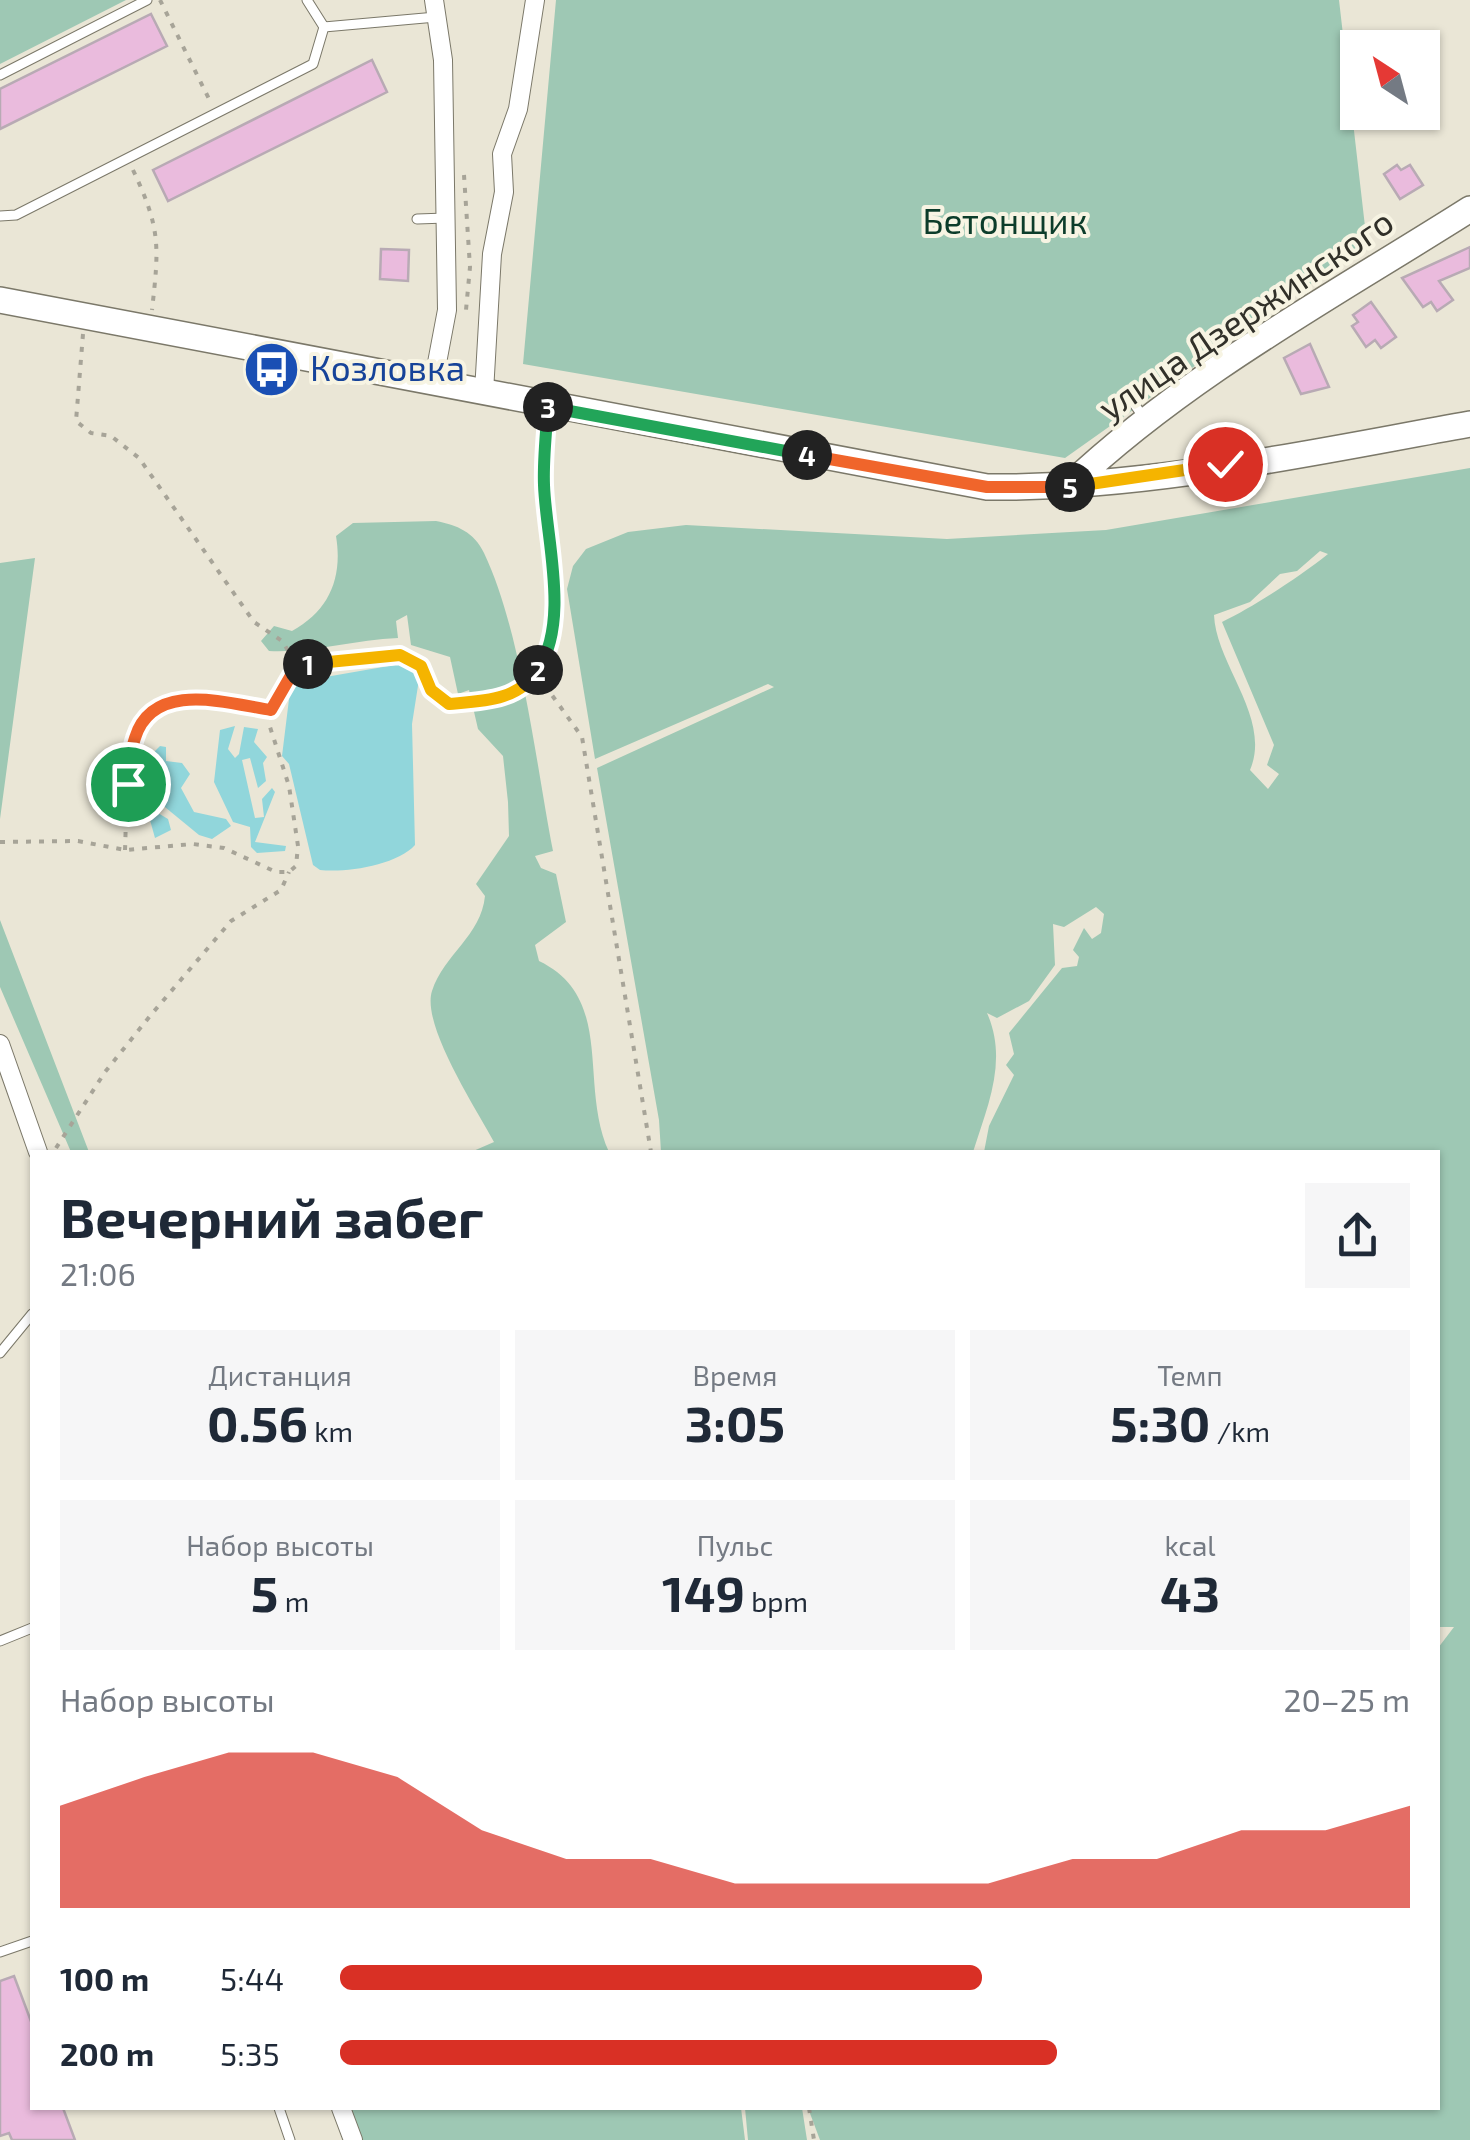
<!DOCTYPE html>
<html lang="ru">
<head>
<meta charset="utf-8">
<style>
  :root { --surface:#fff; --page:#f6f6f7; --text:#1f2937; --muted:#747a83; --accent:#d93025 }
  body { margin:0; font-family:"Exo 2",sans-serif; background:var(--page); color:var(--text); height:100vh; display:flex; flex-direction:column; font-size:38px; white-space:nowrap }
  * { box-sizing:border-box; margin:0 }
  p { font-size:32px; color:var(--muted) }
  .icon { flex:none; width:55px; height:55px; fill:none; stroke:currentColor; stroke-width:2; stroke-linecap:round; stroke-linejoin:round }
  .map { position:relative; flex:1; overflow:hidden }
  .sheet { position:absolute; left:30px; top:1150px; width:1410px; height:960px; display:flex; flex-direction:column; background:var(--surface); border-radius:0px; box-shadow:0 2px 8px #0004 }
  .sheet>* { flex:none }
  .needle { width:65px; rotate:324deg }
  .buttons { position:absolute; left:1340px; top:30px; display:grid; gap:20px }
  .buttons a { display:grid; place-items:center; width:100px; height:100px; border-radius:0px; background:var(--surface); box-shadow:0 2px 8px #0004; font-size:50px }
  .pin { position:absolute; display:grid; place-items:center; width:85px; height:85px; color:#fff; margin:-42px; border:5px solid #fff; border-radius:50%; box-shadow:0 2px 10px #0007 }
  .km { position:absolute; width:50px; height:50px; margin:-25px; border-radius:50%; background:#222; color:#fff; font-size:28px; line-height:50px; text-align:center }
  .round { display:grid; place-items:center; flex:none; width:105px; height:105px; border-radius:0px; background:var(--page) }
  .headline { display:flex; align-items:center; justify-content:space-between; height:170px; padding:0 30px }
  h1 { font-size:55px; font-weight:700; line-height:75px }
  .stats { display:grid; grid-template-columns:repeat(3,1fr); gap:15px; height:170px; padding:10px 30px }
  .stats div { display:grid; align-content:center; border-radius:0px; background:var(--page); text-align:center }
  .stats b { font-size:50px; font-weight:700 }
  .stats small { font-size:28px; font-weight:400 }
  .stats p { font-size:28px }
  .chart { height:280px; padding:20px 30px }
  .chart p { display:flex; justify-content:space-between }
  .chart svg { width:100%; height:180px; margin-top:10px; fill:var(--accent); opacity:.7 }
  ul { padding:0 30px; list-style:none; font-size:32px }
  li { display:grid; grid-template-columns:160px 120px 1fr; align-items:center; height:75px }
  li i { height:25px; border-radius:12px; background:var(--accent) }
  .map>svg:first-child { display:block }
  .green { fill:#9ec8b4; fill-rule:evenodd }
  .water { fill:#91d6db }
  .building { fill:#eabbdd; stroke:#b8aab4; stroke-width:2.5 }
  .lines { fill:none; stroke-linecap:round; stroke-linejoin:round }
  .lane-casing { stroke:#7b7869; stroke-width:11 }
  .street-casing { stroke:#7b7869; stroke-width:20 }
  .secondary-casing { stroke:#7b7869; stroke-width:28 }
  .path { stroke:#a7a498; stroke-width:4; stroke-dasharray:5 8; stroke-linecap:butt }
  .lane { stroke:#fff; stroke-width:9 }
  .street { stroke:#fff; stroke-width:18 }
  .secondary { stroke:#fff; stroke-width:25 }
  .split-1-casing { stroke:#fff; stroke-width:20 }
  .split-2-casing { stroke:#fff; stroke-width:20 }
  .split-3-casing { stroke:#fff; stroke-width:20 }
  .split-4-casing { stroke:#fff; stroke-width:20 }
  .split-5-casing { stroke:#fff; stroke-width:20 }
  .split-6-casing { stroke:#fff; stroke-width:20 }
  .split-1 { stroke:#f0652b; stroke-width:12 }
  .split-2 { stroke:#f5b400; stroke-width:12 }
  .split-3 { stroke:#22a559; stroke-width:12 }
  .split-4 { stroke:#22a559; stroke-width:12 }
  .split-5 { stroke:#f0652b; stroke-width:12 }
  .split-6 { stroke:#f5b400; stroke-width:12 }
  .labels { text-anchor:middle; stroke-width:8; stroke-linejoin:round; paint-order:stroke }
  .park-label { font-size:35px; fill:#0c3c2a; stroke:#f7f4e3 }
  .street-label { font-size:35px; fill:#313029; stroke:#f7f4e3 }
  .transit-label { font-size:35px; fill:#164399; stroke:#f7f4e3; text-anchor:start }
</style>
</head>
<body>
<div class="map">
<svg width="1470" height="2140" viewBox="0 0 1470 2140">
  <rect width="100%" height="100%" fill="#eae6d6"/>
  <path class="green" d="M0,0H126L0,64Z
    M556,0H1339L1367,244L1065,458L523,364Z
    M1470,468V2140H820L808,2108H1438V1648L1454,1627H1438V1152H984L989,1126L1014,1075L1006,1065L1014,1054L1009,1033L1062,968L1077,966L1079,957L1073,950L1084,928L1092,939L1101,933L1104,914L1096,907L1064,927L1053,924L1055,965L1029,1001L997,1018L987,1013C1008,1060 988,1105 973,1152H661L659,1120L597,768L774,687L768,684L595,759L567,589L573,566L586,549L628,532L686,525L947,539L1106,530ZM1320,551L1328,554C1299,577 1255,606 1222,622L1274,745L1267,765L1279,774L1268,789L1250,770C1272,718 1216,665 1214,615L1250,602L1280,574L1297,571Z
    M436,521C457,525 474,532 484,553C521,630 536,764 553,851L535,856L541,868L556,874L566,922L535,945L539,961C616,998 578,1084 609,1152H471L494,1142C477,1110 421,1025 432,991C444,954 481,936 485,896L476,884L509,836L508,802L503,756L478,729L469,690L458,694L450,657L411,645L407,615L396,621L398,638C354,640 312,653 269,651L261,641L274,626L292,631C329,611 343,578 336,536L353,523Z
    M35,558L0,819V563Z
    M0,920L89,1152H71L0,987Z
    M340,2108H741L745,2140H353Z
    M745,2108H802L807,2140H748Z"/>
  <path class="water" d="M406,663L420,673L412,724L415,845C397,865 347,873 320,870L313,865L289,764L282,756L291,683Z
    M235,726L228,749L235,758L239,754L244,727L258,729L254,742L267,757L263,763L266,781L258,788L250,758L242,760L255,818L264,817L262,799L272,788L275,792L255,842L286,846L285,851L257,853L251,847L250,827L233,822L214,782L220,730Z
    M160,746L166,747V761L182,763L190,774L181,788L194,812L226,819L231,826L212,839L199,835L160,803L158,813L168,819L171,830L155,838L150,820L157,771L151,767L152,754Z"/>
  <path class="building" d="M151,14L167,46L0,129V89Z
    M372,60L387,92L168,201L153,170Z
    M1397,165L1401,170L1410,165L1423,185L1400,199L1384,174Z
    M1470,247V268L1439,281L1453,300L1437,311L1431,302L1423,307L1402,278Z
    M381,249L409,250L408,281L380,279Z
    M1371,302L1396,337L1381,348L1375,340L1366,347L1352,326L1358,322L1353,315Z
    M1310,344L1329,387L1301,394L1284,358Z
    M14,1976L32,2024V2108H63L75,2140H12L9,2133L0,2136V1981Z"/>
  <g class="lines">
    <defs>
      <path id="lane" d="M324,27L436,17
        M0,75L147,0
        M0,216L16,215L313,64L324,27L307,0
        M417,219L446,218
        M1130,398L1144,418
        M0,1353L32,1314
        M0,1641L32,1628
        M0,1952L32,1941
        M279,2108L290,2140"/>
      <path id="street" d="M433,384L447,310L443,60L434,0
        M484,392L492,254L504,192L502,154L518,109L535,0
        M0,1044L38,1152
        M341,2108L353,2140"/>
      <path id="secondary" d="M0,300L987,487C1146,489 1313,452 1470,424
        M1068,487C1186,375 1333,296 1470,209"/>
    </defs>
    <use href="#lane" class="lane-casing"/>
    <use href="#street" class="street-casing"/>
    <use href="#secondary" class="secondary-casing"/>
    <path class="path" d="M160,0L211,103
      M133,170C161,229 159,247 152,310
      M464,175L470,267L466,310
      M83,334L76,421L91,433L111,436L139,458L254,622L282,641L297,665
      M547,425L544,486L555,576L547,656L549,691L582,737L651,1152
      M0,842L78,841L125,850L193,844L224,848L276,872H289L296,866L298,846L289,786L270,727L271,710L297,665L400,655L421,665L431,690L449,704C500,699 518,702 547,656
      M125,850C127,812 122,710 169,701C202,695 239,705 271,710
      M56,1148L105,1072L150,1016L231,921L281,890L289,872
      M809,2108L814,2140"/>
    <use href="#lane" class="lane"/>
    <use href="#street" class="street"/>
    <use href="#secondary" class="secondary"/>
  </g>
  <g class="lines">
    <defs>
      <path id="split-1" d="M128,784C130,770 130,752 135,738C153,680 226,703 271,710L297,665L308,664"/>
      <path id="split-2" d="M308,664L400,655L421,666L431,690L449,704C483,701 518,701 538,670"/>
      <path id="split-3" d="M538,670C570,620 546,540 544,485C543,460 546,433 548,407"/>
      <path id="split-4" d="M548,407L807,455"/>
      <path id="split-5" d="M807,455L987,487H1070"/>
      <path id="split-6" d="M1070,487L1225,464"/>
    </defs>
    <use href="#split-1" class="split-1-casing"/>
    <use href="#split-2" class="split-2-casing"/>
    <use href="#split-3" class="split-3-casing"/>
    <use href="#split-4" class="split-4-casing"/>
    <use href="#split-5" class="split-5-casing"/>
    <use href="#split-6" class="split-6-casing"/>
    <use href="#split-1" class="split-1"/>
    <use href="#split-2" class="split-2"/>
    <use href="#split-3" class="split-3"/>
    <use href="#split-4" class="split-4"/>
    <use href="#split-5" class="split-5"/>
    <use href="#split-6" class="split-6"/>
  </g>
  <defs>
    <symbol id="bus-disc" viewBox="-11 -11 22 22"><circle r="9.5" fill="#1a4fb4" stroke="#f7f4e3"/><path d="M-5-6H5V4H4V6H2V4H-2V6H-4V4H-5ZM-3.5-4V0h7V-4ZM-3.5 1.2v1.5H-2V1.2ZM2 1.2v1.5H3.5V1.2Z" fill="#fff"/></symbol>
  </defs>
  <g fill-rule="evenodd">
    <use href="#bus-disc" x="240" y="338" width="63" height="63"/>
  </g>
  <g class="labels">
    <g class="park-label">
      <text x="1005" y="234">Бетонщик</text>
    </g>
    <g class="street-label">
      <text transform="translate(1246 315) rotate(-34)" y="12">улица Дзержинского</text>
    </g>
    <g class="transit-label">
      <text x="310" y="381">Козловка</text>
    </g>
  </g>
</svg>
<div class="buttons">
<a><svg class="needle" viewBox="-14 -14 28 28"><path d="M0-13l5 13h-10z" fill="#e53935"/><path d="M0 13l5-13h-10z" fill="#747a83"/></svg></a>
</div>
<div class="pin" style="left:128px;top:784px;background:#1e9e55"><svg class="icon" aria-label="arrive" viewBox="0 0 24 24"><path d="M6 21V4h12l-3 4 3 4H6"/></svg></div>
<div class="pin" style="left:1225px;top:464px;background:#d93025"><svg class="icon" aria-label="check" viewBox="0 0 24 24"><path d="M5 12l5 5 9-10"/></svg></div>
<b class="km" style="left:308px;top:664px">1</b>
<b class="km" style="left:538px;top:670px">2</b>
<b class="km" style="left:548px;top:407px">3</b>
<b class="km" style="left:807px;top:455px">4</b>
<b class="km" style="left:1070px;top:487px">5</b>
<section class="sheet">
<div class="headline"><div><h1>Вечерний забег</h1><p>21:06</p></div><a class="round"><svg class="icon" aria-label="share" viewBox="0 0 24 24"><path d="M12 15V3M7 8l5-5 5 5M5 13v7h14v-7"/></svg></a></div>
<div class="stats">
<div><p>Дистанция</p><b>0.56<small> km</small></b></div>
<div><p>Время</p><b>3:05</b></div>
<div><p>Темп</p><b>5:30<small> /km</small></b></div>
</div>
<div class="stats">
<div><p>Набор высоты</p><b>5<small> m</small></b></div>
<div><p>Пульс</p><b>149<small> bpm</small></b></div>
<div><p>kcal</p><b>43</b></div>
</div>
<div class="chart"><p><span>Набор высоты</span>20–25 m</p>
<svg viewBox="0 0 160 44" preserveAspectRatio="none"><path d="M0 44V19L10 12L20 6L30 6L40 12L50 25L60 32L70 32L80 38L90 38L100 38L110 38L120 32L130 32L140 25L150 25L160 19V44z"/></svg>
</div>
<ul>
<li><b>100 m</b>5:44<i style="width:60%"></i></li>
<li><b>200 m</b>5:35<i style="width:67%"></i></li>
</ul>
</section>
</div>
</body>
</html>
